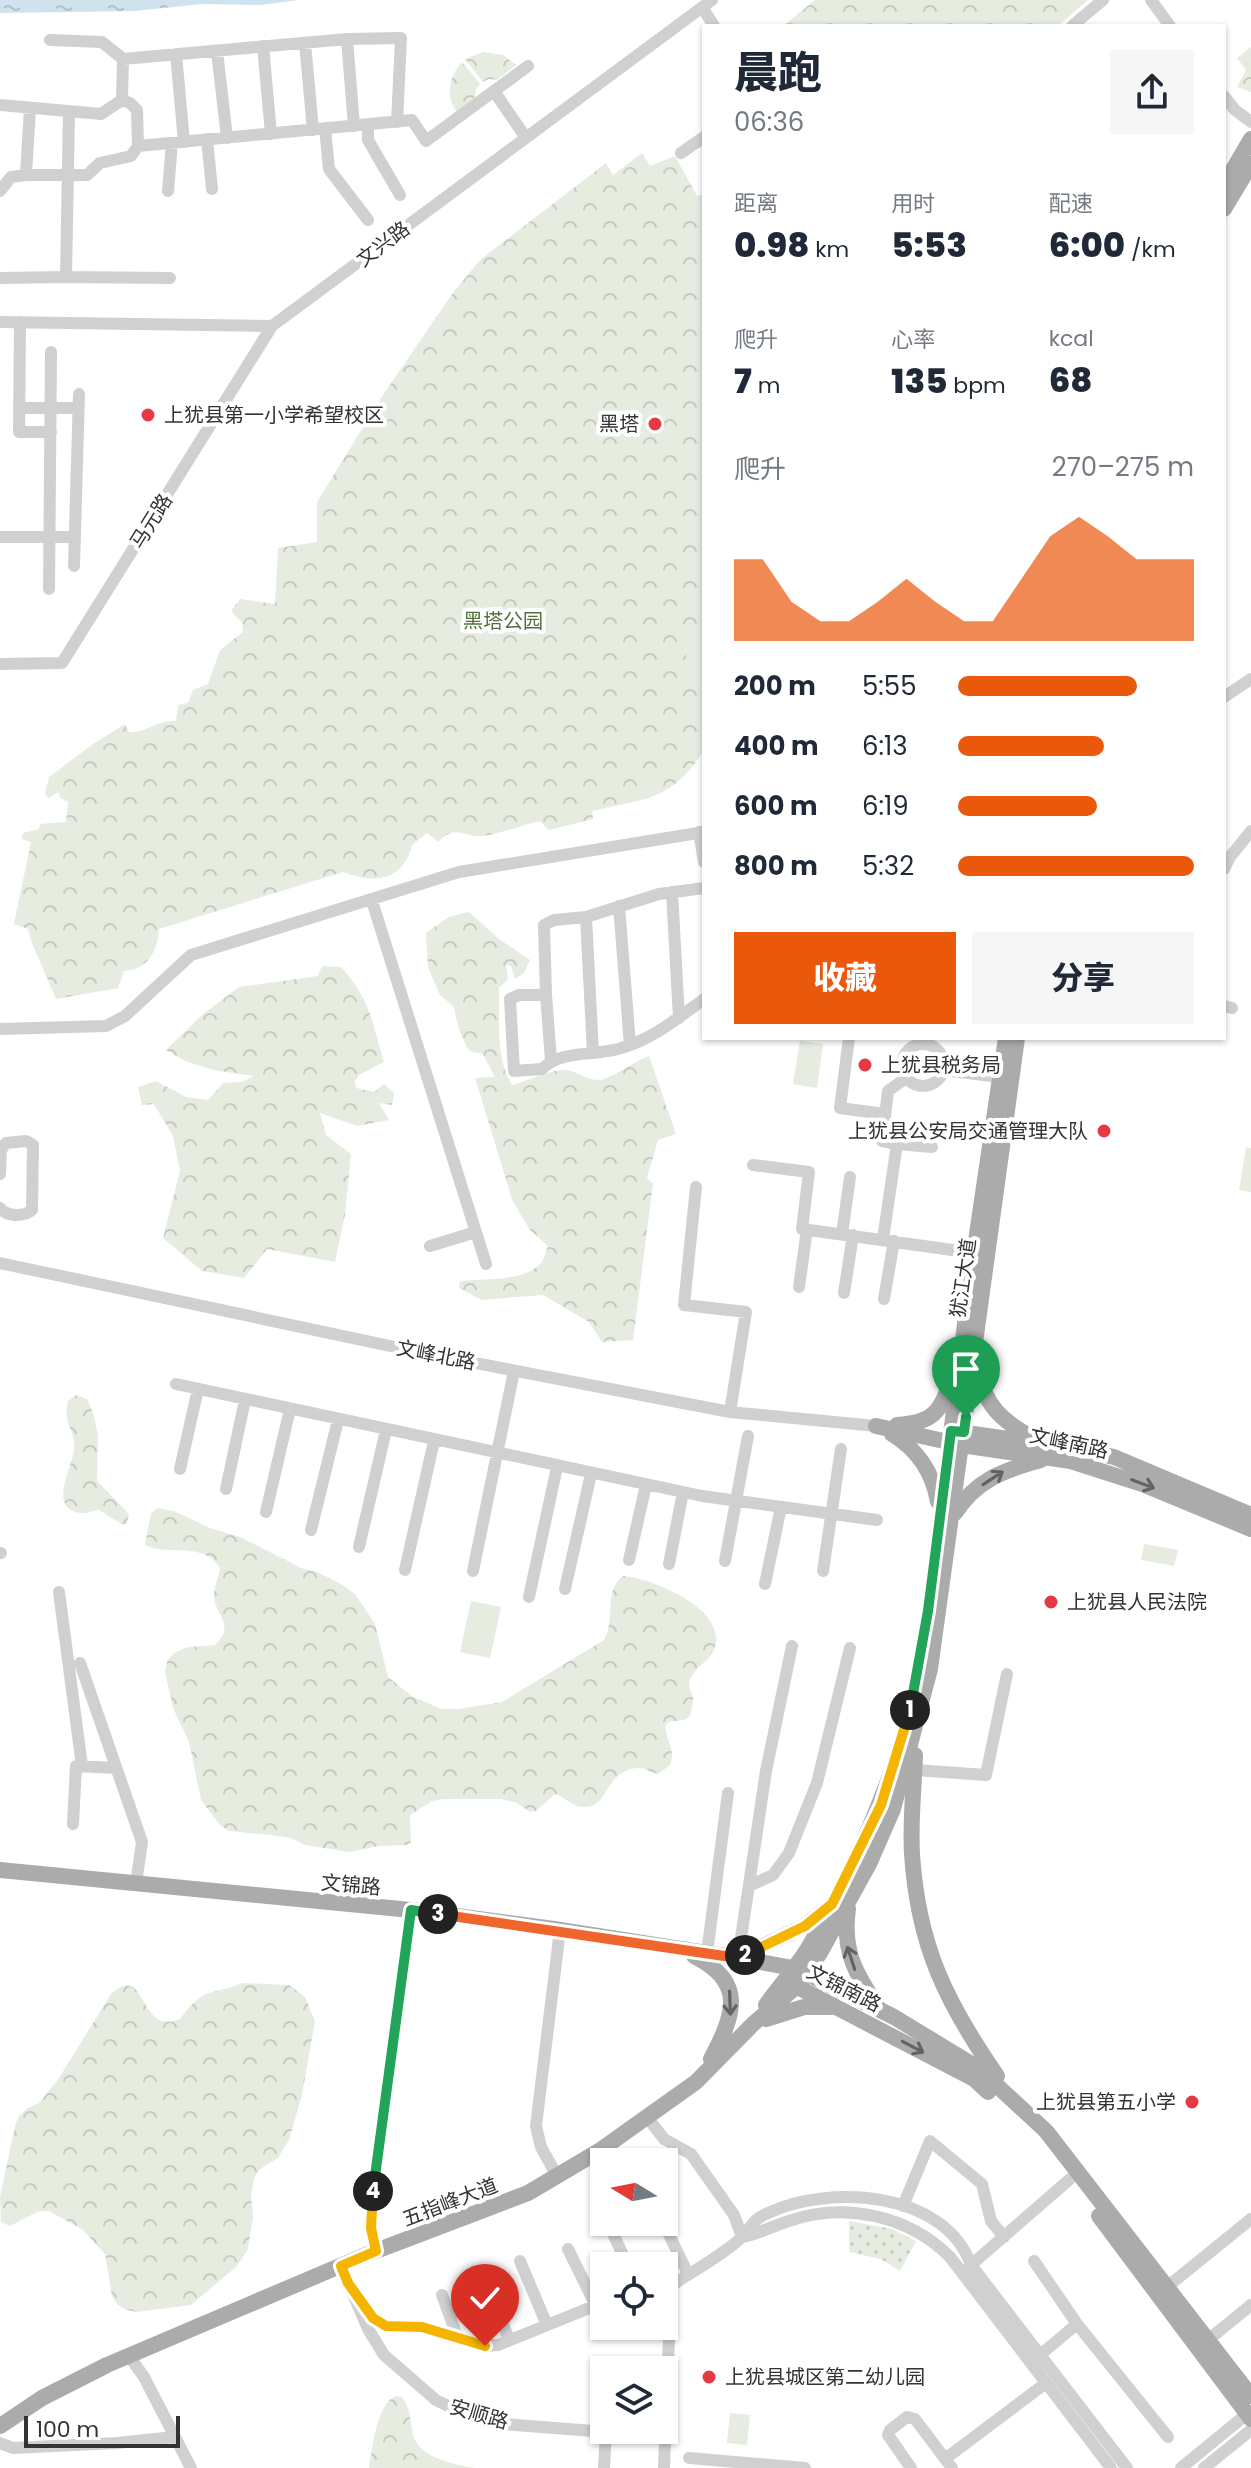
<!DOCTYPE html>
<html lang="zh">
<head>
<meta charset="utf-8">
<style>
  :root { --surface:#fff; --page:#f6f6f7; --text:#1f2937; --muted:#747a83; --accent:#ea580c }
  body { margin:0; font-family:Poppins,"Noto Sans SC",sans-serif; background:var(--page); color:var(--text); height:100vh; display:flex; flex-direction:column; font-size:30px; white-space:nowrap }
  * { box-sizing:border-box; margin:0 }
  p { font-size:26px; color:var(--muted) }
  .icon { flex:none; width:44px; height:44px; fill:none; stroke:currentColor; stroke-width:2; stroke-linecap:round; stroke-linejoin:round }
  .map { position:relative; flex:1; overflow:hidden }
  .sheet { position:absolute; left:702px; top:24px; width:524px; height:1016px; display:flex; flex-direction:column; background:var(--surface); border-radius:0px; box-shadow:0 2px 6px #0004 }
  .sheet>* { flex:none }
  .needle { width:52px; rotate:280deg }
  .controls { position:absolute; left:590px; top:2148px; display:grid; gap:16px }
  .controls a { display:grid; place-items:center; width:88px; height:88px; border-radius:0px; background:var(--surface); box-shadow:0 2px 6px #0004; font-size:40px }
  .scale { position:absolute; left:24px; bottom:20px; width:156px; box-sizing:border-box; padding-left:8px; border:4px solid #333; border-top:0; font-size:22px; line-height:28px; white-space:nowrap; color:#333; -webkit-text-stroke:6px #fff; paint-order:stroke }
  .pin { position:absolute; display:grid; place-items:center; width:68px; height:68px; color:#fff; margin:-82px -34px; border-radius:50% 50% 50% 0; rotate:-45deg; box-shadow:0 0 8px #0007 }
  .pin .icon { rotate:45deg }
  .km { position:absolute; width:40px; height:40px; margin:-20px; border-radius:50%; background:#222; color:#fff; font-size:22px; line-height:40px; text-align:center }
  .round { display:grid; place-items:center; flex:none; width:84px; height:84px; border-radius:0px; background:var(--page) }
  .head { display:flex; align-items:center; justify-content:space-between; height:136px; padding:0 32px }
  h1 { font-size:44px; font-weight:800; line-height:60px }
  .figures { display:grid; grid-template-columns:repeat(3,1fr); gap:12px; height:136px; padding:8px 32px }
  .figures div { display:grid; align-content:center }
  .figures b { font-size:34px; font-weight:800 }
  .figures small { font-size:22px; font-weight:400 }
  .figures p { font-size:22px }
  .chart { height:224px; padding:16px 32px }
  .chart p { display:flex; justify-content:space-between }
  .chart svg { width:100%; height:144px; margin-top:8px; fill:var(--accent); opacity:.7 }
  .primary-button { display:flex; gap:16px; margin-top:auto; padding:16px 32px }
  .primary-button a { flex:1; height:92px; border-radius:0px; background:var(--accent); color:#fff; font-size:32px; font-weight:800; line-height:92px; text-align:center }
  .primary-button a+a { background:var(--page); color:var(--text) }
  ul { padding:0 32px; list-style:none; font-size:26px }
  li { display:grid; grid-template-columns:128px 96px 1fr; align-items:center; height:60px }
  li i { height:20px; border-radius:10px; background:var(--accent) }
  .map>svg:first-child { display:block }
  .grass { fill:url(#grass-dots) }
  .forest { fill:url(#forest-crowns) }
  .garden { fill:#e6ecdf }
  .water { fill:url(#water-ripples) }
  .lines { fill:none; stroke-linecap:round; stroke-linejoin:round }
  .minor { stroke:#d0d0d0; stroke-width:12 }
  .major { stroke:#ababab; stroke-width:16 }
  .oneway { stroke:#636363 }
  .split-1-casing { stroke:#fff; stroke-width:16 }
  .split-2-casing { stroke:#fff; stroke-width:16 }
  .split-3-casing { stroke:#fff; stroke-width:16 }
  .split-4-casing { stroke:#fff; stroke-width:16 }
  .split-5-casing { stroke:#fff; stroke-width:16 }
  .split-1 { stroke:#22a559; stroke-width:10 }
  .split-2 { stroke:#f5b400; stroke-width:10 }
  .split-3 { stroke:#f0652b; stroke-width:10 }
  .split-4 { stroke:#22a559; stroke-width:10 }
  .split-5 { stroke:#f5b400; stroke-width:10 }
  .poi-dot { fill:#e63946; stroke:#fff; stroke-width:3 }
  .labels { text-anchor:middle; stroke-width:8; stroke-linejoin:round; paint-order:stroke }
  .street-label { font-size:20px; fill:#333; stroke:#fff }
  .poi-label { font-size:20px; fill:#333; stroke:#fff; text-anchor:start }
  .park-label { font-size:20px; fill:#56703f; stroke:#fff }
</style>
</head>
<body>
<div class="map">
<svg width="1251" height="2468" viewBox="0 0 1251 2468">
  <defs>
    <pattern id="grass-dots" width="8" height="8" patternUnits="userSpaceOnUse" patternTransform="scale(2)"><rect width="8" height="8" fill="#e6ecdf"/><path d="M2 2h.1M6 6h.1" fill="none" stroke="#c6cbc0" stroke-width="1.8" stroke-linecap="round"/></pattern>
    <pattern id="forest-crowns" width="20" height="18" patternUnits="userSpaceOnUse" patternTransform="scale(2)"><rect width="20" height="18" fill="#e6ecdf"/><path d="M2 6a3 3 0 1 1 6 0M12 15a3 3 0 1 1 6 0" fill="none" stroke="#c6cbc0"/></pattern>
    <pattern id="water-ripples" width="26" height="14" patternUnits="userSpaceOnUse" patternTransform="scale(2)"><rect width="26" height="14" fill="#cfe2ee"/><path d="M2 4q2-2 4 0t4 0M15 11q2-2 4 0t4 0" fill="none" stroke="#b2c2cd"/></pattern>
  </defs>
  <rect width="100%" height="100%" fill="#fff"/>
  <path class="grass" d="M849,2221L892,2229L916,2241L900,2271L881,2259L849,2252Z"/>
  <path class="forest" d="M815,0H1088L1058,26H783Z
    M1251,47V92L1237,87L1246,70L1237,58Z
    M483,52L503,55L516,65L497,80L489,79L483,82L465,59Z
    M462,62L480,84L476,89L475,97L457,112C445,96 449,76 462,62Z
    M642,153L650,166L675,156L697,196L704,194V750C672,801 647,798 592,811L593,819L549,830L540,821C526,824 490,837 478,836C461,835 454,825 438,842L427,833L412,845C404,880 374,885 343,872L159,929C158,950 148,970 124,971L118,988L56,999L32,943L28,929L14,924L31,842L22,839L23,833L39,829L40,824L66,822L68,802L60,798L59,792L48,798L45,794L49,777L93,744L125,724L129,732C149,733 152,721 176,721L178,705L188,703L193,690L208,684L220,650L243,632L242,623L231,611L240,599L275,604L278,548L317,542V502L383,395L452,294L480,260L606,163L613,175Z
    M469,912L499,939L530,960L524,973L515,979L511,966L506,965L508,979L499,988C500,1018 495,1059 512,1085C528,1081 545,1072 561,1070C576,1068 588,1084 604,1079C619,1074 633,1062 649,1056L676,1134L658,1140L647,1178L653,1184L633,1340L602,1342L589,1322L543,1295L482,1300L459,1288L460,1281C484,1278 523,1282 540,1264C544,1260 546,1251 548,1246L529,1229L512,1199L475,1078L495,1077L483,1054L469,1051L459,1030L454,1007L440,995L428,967L426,933L449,917Z
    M322,966L341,967C370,999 372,1022 384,1062L359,1075L355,1081L356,1088L374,1092L384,1084L394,1093L392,1105L379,1103L389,1120L357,1126L320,1113L326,1135L351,1154L345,1215L335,1262L267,1249L244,1278L202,1271L163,1238L180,1171L173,1136L154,1104L142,1105L138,1087L156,1081L186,1097L208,1100L223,1083L242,1082L254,1076L213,1070L185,1061L166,1050L202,1015L239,987L318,976Z
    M76,1395L87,1399L94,1416L98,1436L97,1481L129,1514L127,1523L123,1525L99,1510C93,1510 88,1514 81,1513C47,1510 72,1468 74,1449C76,1428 62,1427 68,1401Z
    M158,1508L174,1511L210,1528L240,1537L301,1568L317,1572L341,1584L355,1594L375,1624L388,1677L413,1697L442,1709H459L502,1702L604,1640C616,1620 603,1591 623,1576C651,1578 730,1609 714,1650C709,1662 689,1670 689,1686C689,1689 693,1695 693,1697C694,1703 691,1710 690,1716C682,1724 674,1718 666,1724C664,1740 677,1749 670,1765L658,1774C652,1773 645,1768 639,1768C604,1769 610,1808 584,1807C572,1807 565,1797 555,1794L536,1811L530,1812L517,1803L501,1799H443L432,1801L410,1815L411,1842L407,1845L379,1846L349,1852L305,1845L291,1838L270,1835L229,1831L220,1825L201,1800L189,1742L173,1708L165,1672L167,1661L174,1653L189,1647L215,1645C237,1625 214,1615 214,1595C214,1585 219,1577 220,1568C202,1540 169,1557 145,1545L151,1513Z
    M243,1983L289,1985L305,1997L315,2021L302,2095L289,2140L278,2158L260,2169L254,2178L251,2195L253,2217L248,2249L237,2266L191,2305L137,2312L127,2310L118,2305L112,2296L105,2254L83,2230L49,2211H39L10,2226L1,2222L0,2197L15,2126L19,2116L28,2108L39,2103L59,2078L111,1994C148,1961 137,2037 180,2019C204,1986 209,1996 243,1983Z
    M396,2396L402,2397C411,2408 410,2421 413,2435C419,2458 454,2464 474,2468H369C372,2449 377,2403 396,2396Z"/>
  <path class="garden" d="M699,628L704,631V672L679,649Z
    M800,1041L823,1044L817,1088L793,1084Z
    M1246,1147L1251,1148V1192L1239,1190Z
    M1144,1544L1178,1550L1174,1566L1141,1560Z
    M471,1601L501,1607L490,1658L460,1652Z
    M730,2413L750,2415L747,2445L727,2443Z"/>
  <path class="water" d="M0,0H299L261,5L202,4L135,11L0,13Z"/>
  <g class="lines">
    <path class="minor" d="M1151,0L1170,26
      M702,7L714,26
      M1072,26L1103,0
      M347,39L354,126
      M305,43L313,130
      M263,46L271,134
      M217,51L227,138
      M176,54L184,142
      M123,59L347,39L401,38L397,122
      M494,91L526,138
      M1224,96L1235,110L1251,122
      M0,105L101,114L122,100L123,59L102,42L50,40
      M368,125V140L400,195
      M325,128L329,169L368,220
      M207,139L212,189
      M138,146L412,120L426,141L528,66
      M681,153L704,137
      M26,175H87L100,163L131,156L138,146L137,110L130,103L122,100
      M0,191L11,177L26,175L30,108
      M168,191L172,143
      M66,277L170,278
      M0,278L66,277L69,111
      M0,322L272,326L712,0
      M20,322L19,432H51
      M19,408H78
      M0,537H74
      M74,566L79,394
      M49,589L51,352
      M0,664L62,663L272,326
      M1224,697L1251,679
      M699,832L704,862
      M1224,869L1230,857L1251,831
      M704,888L659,894L586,917L554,920L544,925L546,995H519L510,999L514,1071L542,1069C561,1050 593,1056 618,1049C650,1041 678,1018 704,999
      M672,892L679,1018
      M372,901L486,1264
      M619,906L630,1045
      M586,917L593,1053
      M546,995L551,1060
      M1224,1006L1232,1008
      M0,1029L106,1026L125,1016L191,955L459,872L704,832
      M849,1038L840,1108L885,1114
      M902 1065a21 21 0 1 1 42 0a21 21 0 1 1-42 0Z
      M944,1070L1000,1077
      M897,1144L932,1147
      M753,1165L809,1172L802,1229L974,1253
      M0,1174L1,1150L6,1143L26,1141L33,1145L32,1210C24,1217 7,1217 0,1208
      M696,1187L684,1305L746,1312L730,1412
      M842,1234L850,1177
      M883,1239L897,1144L882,1141L888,1091L906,1078
      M430,1246L476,1232
      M0,1263L423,1353L730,1412L876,1426
      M799,1287L807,1229
      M844,1293L853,1235
      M884,1299L894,1241
      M176,1384L702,1496L877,1520
      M180,1469L198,1389
      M226,1489L245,1400
      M266,1512L290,1409
      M311,1530L338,1420
      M359,1547L386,1430
      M0,1553H1
      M629,1560L646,1485
      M725,1561L748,1436
      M669,1564L683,1492
      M405,1570L434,1441
      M473,1571L514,1371
      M823,1571L841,1449
      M765,1584L781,1507
      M565,1589L591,1474
      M59,1592L82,1766
      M529,1597L557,1467
      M80,1663L142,1842L136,1884
      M915,1770L986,1775L1007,1674
      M73,1824L76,1766L116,1768
      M749,1886L773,1875L789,1853L817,1783L850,1648
      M707,1953L728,1793
      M738,1958L766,1771L792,1646
      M647,2117L664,2139L691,2154L734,2215L742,2237
      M557,2176L541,2147L536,2126L560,1930
      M1070,2179L971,2265L1127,2468
      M903,2206L930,2141L982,2184L991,2221L1004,2237
      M663,2222L688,2274
      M609,2225L628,2266
      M742,2237C759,2234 772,2226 789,2221C845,2202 908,2215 950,2257L1111,2468
      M568,2249L596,2306
      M376,2251L371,2228L374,2181L411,1910
      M520,2261L547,2325
      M1034,2261L1077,2324
      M341,2266L368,2329L384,2355L436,2400L456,2410L503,2424L606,2432L604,2468
      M485,2275L509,2340
      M1167,2287L1251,2219
      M442,2295L457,2336
      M363,2305L373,2318L386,2326L422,2327L485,2346L498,2345L604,2302
      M1208,2340L1251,2305
      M1040,2355L1077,2324L1168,2437
      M129,2356L144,2377L191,2468
      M0,2443L13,2448L117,2443L174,2437
      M689,2458L805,2468
      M945,2459L1046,2383
      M664,2468L671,2286C691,2272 725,2254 742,2237C754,2225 750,2221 768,2213C830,2184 945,2191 971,2265L962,2272
      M911,2468L888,2435L890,2430L907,2417L915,2419L952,2468
      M1181,2468L1247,2414
      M1204,2468L1251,2430"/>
    <path class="major" d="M1224,185L1251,139
      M1224,209L1251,164
      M977,1367C984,1405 1001,1421 1035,1439
      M897,1425C933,1423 941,1412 952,1378
      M876,1426L962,1445L1070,1461L1145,1485L1251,1529
      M953,1431L1073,1448L1114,1457L1251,1515
      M892,1434C917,1449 933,1473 938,1502
      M955,1513C976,1480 1004,1470 1041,1460
      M933,1575L973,1261L1006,1038
      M915,1755C914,1788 910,1822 912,1854C918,1946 946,2002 997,2076
      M0,1870L411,1910L554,1929L744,1959L793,1968L806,1973L894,2017L978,2068L1046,2131L1251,2396
      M848,1909C842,1952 856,1974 879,2009
      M694,1956C747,1982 734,2015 711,2059
      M738,1958L805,1926L825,1910
      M788,1982L974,2079L988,2092
      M766,2005C780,1985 798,1966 810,1945C847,1882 877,1816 900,1747
      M766,2019L804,2007H832
      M1099,2216L1251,2419
      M0,2426L42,2398L107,2365L368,2254L528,2193L599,2151L696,2082L753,2024L797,1986L820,1953L869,1864L893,1809L930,1669L1017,1038"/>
  </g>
  <defs><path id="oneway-shaft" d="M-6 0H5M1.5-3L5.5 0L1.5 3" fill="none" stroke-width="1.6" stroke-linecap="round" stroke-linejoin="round" transform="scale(2)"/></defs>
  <g class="oneway">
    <use href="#oneway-shaft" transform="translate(993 1478) rotate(-33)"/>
    <use href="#oneway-shaft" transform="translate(1143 1484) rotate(21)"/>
    <use href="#oneway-shaft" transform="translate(851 1958) rotate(-108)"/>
    <use href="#oneway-shaft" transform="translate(730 2003) rotate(88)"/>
    <use href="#oneway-shaft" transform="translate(913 2047) rotate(28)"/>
  </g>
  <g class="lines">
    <defs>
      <path id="split-1" d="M910,1710L928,1611L951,1431L964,1432L966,1417"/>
      <path id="split-2" d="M745,1955L805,1926L832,1904L881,1805L910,1710"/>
      <path id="split-3" d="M438,1914L738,1958L745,1955"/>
      <path id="split-4" d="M373,2191L411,1910L438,1914"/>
      <path id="split-5" d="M373,2191L371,2228L376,2251L341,2266L348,2283L373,2318L386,2326L422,2327L485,2346"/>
    </defs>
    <use href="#split-1" class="split-1-casing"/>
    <use href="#split-2" class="split-2-casing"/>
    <use href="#split-3" class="split-3-casing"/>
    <use href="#split-4" class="split-4-casing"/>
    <use href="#split-5" class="split-5-casing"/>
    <use href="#split-1" class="split-1"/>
    <use href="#split-2" class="split-2"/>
    <use href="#split-3" class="split-3"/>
    <use href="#split-4" class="split-4"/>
    <use href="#split-5" class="split-5"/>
  </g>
  <g class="poi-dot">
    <circle cx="148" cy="415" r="8"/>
    <circle cx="655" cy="424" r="8"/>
    <circle cx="865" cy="1065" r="8"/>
    <circle cx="1104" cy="1131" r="8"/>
    <circle cx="1051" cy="1602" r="8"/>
    <circle cx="1192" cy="2102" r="8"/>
    <circle cx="709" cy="2377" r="8"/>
  </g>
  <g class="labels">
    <g class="street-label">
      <text transform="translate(383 244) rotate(-37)" y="7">文兴路</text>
      <text transform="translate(151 521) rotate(-58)" y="7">马元路</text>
      <text transform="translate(963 1278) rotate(-82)" y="7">犹江大道</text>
      <text transform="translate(436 1355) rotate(11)" y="7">文峰北路</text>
      <text transform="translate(1069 1443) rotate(12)" y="7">文峰南路</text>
      <text transform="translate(351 1885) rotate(5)" y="7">文锦路</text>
      <text transform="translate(844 1988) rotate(27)" y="7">文锦南路</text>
      <text transform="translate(450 2202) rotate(-21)" y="7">五指峰大道</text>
      <text transform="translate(479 2414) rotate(16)" y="7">安顺路</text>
    </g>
    <g class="poi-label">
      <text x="164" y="422">上犹县第一小学希望校区</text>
      <text x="639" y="431" text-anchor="end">黑塔</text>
      <text x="881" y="1072">上犹县税务局</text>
      <text x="1088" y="1138" text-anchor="end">上犹县公安局交通管理大队</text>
      <text x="1067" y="1609">上犹县人民法院</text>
      <text x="1176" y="2109" text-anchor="end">上犹县第五小学</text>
      <text x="725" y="2384">上犹县城区第二幼儿园</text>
    </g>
    <g class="park-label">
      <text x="503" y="628">黑塔公园</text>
    </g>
  </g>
</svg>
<div class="controls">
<a><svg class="needle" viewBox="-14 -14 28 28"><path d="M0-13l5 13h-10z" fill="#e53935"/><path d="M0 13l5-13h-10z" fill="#747a83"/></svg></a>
<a><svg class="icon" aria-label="locate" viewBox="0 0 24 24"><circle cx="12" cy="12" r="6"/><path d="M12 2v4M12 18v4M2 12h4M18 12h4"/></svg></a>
<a><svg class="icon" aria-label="layers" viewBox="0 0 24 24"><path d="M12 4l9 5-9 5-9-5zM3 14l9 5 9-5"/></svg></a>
</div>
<div class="scale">100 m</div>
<div class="pin" style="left:966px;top:1417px;background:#1e9e55"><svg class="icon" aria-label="arrive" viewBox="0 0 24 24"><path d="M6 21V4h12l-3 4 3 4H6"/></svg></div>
<div class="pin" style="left:485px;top:2346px;background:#d93025"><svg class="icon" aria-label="check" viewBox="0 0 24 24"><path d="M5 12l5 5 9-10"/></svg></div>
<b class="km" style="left:910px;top:1710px">1</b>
<b class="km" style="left:745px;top:1955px">2</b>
<b class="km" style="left:438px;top:1914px">3</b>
<b class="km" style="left:373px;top:2191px">4</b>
<section class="sheet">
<div class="head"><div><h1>晨跑</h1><p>06:36</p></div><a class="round"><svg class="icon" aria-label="share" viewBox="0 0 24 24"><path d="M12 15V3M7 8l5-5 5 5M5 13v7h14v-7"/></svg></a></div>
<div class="figures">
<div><p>距离</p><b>0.98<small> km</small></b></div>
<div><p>用时</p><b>5:53</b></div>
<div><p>配速</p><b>6:00<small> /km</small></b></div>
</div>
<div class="figures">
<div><p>爬升</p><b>7<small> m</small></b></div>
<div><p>心率</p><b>135<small> bpm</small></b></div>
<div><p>kcal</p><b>68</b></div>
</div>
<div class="chart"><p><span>爬升</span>270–275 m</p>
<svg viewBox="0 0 160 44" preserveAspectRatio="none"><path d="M0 44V19L10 19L20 32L30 38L40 38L50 32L60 25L70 32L80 38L90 38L100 25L110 12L120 6L130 12L140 19L150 19L160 19V44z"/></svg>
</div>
<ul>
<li><b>200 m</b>5:55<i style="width:76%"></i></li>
<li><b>400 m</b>6:13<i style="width:62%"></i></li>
<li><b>600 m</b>6:19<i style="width:59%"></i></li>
<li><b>800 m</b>5:32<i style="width:100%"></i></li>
</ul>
<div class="primary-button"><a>收藏</a><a>分享</a></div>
</section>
</div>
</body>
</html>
